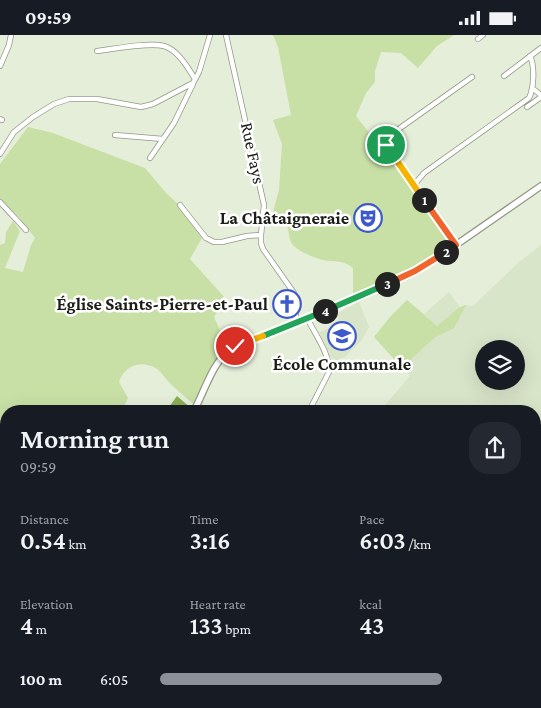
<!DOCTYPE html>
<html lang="en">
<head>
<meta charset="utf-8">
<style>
  :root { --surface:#171b24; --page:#242831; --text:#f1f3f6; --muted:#9ea1a6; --accent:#8c9099 }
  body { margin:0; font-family:"Crimson Pro",serif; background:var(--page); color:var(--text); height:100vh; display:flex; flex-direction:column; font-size:19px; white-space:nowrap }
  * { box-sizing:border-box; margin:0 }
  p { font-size:16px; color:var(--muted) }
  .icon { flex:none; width:28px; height:28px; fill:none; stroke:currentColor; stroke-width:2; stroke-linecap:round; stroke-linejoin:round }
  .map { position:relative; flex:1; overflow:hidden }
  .side { position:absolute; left:0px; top:370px; width:541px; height:304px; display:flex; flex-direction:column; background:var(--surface); border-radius:20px 20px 0 0; box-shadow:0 5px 20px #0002 }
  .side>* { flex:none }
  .controls { position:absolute; left:475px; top:305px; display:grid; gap:10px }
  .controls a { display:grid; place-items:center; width:50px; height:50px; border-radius:50%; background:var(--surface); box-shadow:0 5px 20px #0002; font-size:25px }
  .pin { position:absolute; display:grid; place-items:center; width:42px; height:42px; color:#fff; margin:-21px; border:2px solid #fff; border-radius:50%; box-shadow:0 1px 5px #0007 }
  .km { position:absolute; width:25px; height:25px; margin:-12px; border-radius:50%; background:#222; color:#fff; font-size:14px; line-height:25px; text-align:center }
  .round { display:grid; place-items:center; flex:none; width:52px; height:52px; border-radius:20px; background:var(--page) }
  .head { display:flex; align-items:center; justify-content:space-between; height:85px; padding:0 20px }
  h1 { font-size:28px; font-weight:600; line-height:38px }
  .stats { display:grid; grid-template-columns:repeat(3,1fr); gap:8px; height:85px; padding:5px 20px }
  .stats div { display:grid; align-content:center }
  .stats b { font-size:25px; font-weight:600 }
  .stats small { font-size:14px; font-weight:400 }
  .stats p { font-size:14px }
  ul { padding:0 20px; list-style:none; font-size:16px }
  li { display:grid; grid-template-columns:80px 60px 1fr; align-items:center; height:38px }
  li i { height:12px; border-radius:6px; background:var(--accent) }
  .status { display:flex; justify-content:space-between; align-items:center; height:35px; padding:0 25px; background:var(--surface); direction:ltr }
  .status svg { height:14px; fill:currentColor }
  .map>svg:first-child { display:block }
  .built { fill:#d9e5c9; fill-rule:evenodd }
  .green { fill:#c8e0a6 }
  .water { fill:#8cae54 }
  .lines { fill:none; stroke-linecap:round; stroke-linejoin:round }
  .street-casing { stroke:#919986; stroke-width:6 }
  .secondary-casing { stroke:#919986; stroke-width:8 }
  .highway-casing { stroke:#919986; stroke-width:9 }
  .street { stroke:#fff; stroke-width:4.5 }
  .secondary { stroke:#fff; stroke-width:5.5 }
  .highway { stroke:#fff; stroke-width:8 }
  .rail { stroke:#83897a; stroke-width:1 }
  .split-1-casing { stroke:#fff; stroke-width:10 }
  .split-2-casing { stroke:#fff; stroke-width:10 }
  .split-3-casing { stroke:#fff; stroke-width:10 }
  .split-4-casing { stroke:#fff; stroke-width:10 }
  .split-5-casing { stroke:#fff; stroke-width:10 }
  .split-6-casing { stroke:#fff; stroke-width:10 }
  .split-1 { stroke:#f5b400; stroke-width:6 }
  .split-2 { stroke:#f0652b; stroke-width:6 }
  .split-3 { stroke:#f0652b; stroke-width:6 }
  .split-4 { stroke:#22a559; stroke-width:6 }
  .split-5 { stroke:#22a559; stroke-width:6 }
  .split-6 { stroke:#f5b400; stroke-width:6 }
  .labels { text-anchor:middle; stroke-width:5; stroke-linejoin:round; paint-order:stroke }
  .street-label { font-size:18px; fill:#1b1e16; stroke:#fff }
  .poi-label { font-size:18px; font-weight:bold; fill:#1b1e16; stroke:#fff; text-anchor:end }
</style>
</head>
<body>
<div class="status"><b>09:59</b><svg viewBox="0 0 49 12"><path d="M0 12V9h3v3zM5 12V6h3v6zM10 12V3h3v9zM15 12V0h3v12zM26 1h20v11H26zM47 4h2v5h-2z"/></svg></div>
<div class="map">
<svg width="541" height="673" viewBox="0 0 541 673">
  <rect width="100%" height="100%" fill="#e5eed9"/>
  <path class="built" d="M541,210V520L535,526V376H380L410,341L374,302L391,281L407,265L424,279L449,257L460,272L466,270L473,271L519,227ZM484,314H516V346H484Z
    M359,267L369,292L362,305L345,322L333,327L319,297L341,289L336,279Z
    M18,668H222L226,673H14Z"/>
  <path class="green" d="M273,0H454L437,11L418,33L401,18L381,17L375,36V47L366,58L356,81L379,110L381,109L449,203V209L446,214L416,233L353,262V233C343,224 335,228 323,225C315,223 302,218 295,212C288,207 290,198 287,191C284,185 278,181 273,177L279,155L282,109L273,85L291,80L278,12Z
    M28,92L53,98L145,133L166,158L187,177L202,203L190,224L226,264L214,282L227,311L212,332L193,369C185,361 175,354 167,345C164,342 161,336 157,334C141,324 124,331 119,347L128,363L125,370L100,376H6V593L2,589L0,591V210L5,208L6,197L13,186L20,196L5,233L23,237L31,210L35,203L18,181L0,165V129Z
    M407,265L437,291L460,272L466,270L454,293L434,303L402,333L374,302L391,281Z"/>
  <path class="water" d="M177,361L191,373V376H181L178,374L175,376L173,375L166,376Z
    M541,577V673H453L458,668H535V584Z"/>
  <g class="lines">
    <defs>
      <path id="street" d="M226,0L264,170L261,200V208L263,214L294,258L297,267L295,288
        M478,4L483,0
        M97,16C114,14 148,7 164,11C178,15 188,33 195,44
        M0,31L9,10L11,0
        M504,41L541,13
        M532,53L541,60
        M527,72L541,62
        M0,84L2,85
        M115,100L163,104
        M0,119L14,97L33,82L54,69L69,64H97L141,72L153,69L193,48L199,37L210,0
        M150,123L174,88L193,49
        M414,150L386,112V103L472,42
        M0,167L26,195
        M180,170L206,203L214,207H222L247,201L261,200
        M457,210L414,150L424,138L529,63C534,53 535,31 530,21
        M307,283C315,299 330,319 329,337L309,376
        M215,673L221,668
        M356,673L359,668"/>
      <path id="secondary" d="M194,376C205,355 212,329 230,314L352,265L408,240L440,221L541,151
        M225,668L231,673
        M9,673L13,668"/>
      <path id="highway" d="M535,539L541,533
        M535,548L541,541
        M410,673L415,668
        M419,673L424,668"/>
    </defs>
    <use href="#street" class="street-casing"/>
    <use href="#secondary" class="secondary-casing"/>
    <use href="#highway" class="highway-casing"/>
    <use href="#street" class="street"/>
    <use href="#secondary" class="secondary"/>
    <use href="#highway" class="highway"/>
    <path class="rail" d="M535,567L541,560
      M438,673L443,668"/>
  </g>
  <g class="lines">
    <defs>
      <path id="split-1" d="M386,110L424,165"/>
      <path id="split-2" d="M424,165L456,210L446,217"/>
      <path id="split-3" d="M387,249L415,236L446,217"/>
      <path id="split-4" d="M325,276L387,249"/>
      <path id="split-5" d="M263,301L325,276"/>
      <path id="split-6" d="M235,311L263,301"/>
    </defs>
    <use href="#split-1" class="split-1-casing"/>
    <use href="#split-2" class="split-2-casing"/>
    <use href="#split-3" class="split-3-casing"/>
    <use href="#split-4" class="split-4-casing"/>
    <use href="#split-5" class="split-5-casing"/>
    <use href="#split-6" class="split-6-casing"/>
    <use href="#split-1" class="split-1"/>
    <use href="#split-2" class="split-2"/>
    <use href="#split-3" class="split-3"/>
    <use href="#split-4" class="split-4"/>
    <use href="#split-5" class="split-5"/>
    <use href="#split-6" class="split-6"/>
  </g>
  <defs>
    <symbol id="theatre-ring" viewBox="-11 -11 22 22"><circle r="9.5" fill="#fff" stroke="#3e59cc" stroke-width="1.5"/><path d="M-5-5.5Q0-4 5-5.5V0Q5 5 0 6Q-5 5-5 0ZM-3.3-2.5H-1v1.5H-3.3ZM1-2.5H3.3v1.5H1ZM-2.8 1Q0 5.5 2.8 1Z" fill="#3e59cc"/></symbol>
    <symbol id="church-ring" viewBox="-11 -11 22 22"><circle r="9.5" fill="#fff" stroke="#3e59cc" stroke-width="1.5"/><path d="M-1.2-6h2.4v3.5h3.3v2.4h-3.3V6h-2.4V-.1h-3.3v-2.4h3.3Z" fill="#3e59cc"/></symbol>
    <symbol id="school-ring" viewBox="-11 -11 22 22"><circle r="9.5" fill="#fff" stroke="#3e59cc" stroke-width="1.5"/><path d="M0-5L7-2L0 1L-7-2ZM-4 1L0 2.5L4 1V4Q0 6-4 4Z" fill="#3e59cc"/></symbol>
  </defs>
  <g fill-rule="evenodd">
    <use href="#theatre-ring" x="352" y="167" width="32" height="32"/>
    <use href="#church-ring" x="271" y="253" width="32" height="32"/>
    <use href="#school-ring" x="326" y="285" width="32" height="32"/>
  </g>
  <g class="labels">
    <g class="street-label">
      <text transform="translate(253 118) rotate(78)" y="6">Rue Fays</text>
    </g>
    <g class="poi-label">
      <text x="349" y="189">La Châtaigneraie</text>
      <text x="268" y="275">Église Saints-Pierre-et-Paul</text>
      <text x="342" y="335" text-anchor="middle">École Communale</text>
    </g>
  </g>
</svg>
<div class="controls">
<a><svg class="icon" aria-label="layers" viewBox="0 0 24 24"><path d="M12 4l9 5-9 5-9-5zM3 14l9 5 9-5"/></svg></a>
</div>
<div class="pin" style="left:386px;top:110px;background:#1e9e55"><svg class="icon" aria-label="arrive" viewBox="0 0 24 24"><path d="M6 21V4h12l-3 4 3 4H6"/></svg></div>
<div class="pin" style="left:235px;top:311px;background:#d93025"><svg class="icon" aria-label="check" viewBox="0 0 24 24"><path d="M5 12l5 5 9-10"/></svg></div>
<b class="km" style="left:424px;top:165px">1</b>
<b class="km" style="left:446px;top:217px">2</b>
<b class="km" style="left:387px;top:249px">3</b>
<b class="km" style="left:325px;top:276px">4</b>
<section class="side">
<div class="head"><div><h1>Morning run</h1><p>09:59</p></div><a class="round"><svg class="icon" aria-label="share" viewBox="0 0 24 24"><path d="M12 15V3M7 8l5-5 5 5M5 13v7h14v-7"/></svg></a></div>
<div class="stats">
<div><p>Distance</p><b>0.54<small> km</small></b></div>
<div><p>Time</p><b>3:16</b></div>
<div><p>Pace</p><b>6:03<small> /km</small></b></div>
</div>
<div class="stats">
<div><p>Elevation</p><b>4<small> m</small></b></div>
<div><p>Heart rate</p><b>133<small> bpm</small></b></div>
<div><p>kcal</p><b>43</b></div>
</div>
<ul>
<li><b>100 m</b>6:05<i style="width:78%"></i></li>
</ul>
</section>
</div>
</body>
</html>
